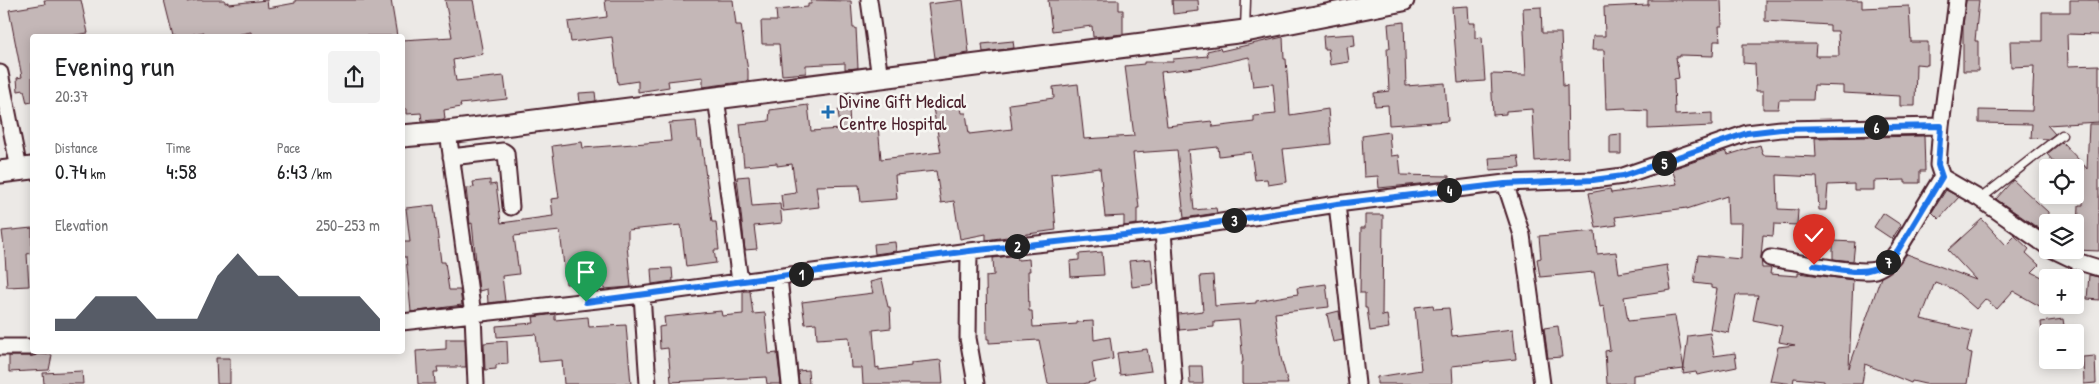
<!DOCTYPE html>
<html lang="en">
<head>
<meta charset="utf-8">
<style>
  :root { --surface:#fff; --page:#f2f2f2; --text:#202124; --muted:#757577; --accent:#111827 }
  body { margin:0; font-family:"Patrick Hand",sans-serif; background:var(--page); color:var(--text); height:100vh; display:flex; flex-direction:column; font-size:19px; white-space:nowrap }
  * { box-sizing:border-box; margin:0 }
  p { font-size:16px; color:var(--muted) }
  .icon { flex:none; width:28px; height:28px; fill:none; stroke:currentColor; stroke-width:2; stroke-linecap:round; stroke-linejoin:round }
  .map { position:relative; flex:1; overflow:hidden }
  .details { position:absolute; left:30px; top:34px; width:375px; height:320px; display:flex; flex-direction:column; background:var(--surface); border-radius:5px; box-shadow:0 2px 12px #0003 }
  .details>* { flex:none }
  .tools { position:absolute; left:2039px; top:159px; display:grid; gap:10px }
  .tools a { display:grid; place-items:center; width:45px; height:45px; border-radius:5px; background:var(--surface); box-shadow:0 2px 12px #0003; font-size:25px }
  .pin { position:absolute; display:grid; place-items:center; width:42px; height:42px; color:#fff; margin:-51px -21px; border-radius:50% 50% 50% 0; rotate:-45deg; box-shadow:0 0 5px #0007 }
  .pin .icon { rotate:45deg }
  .km { position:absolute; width:25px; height:25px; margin:-12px; border-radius:50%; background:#222; color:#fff; font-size:14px; line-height:25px; text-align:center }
  .round { display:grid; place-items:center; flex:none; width:52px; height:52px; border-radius:5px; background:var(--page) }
  .overview { display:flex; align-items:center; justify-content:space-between; height:85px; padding:0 25px }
  h1 { font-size:28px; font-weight:600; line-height:38px }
  .metrics { display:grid; grid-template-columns:repeat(3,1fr); gap:8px; height:85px; padding:5px 25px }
  .metrics div { display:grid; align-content:center }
  .metrics b { font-size:21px; font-weight:600 }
  .metrics small { font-size:14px; font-weight:400 }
  .metrics p { font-size:14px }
  .chart { height:140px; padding:10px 25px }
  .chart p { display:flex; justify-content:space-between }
  .chart svg { width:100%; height:90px; margin-top:5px; fill:var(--accent); opacity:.7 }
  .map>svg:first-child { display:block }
  .building { fill:#c4b7b7; stroke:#4a1f2b; fill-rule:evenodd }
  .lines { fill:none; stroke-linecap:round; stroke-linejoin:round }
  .lane-casing { stroke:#4a1f2b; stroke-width:11 }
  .street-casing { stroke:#4a1f2b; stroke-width:19 }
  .secondary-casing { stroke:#4a1f2b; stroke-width:25 }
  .lane { stroke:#f6f6f2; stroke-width:8 }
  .street { stroke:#f6f6f2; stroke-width:15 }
  .secondary { stroke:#f6f6f2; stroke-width:21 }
  .route-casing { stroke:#fff; stroke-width:10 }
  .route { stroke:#1a73e8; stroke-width:6 }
  .poi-dot { fill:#1f6fb2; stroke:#f6f6f2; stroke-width:2 }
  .labels { text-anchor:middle; stroke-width:5; stroke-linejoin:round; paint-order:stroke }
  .poi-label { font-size:19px; fill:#4a1f2b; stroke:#f6f6f2; text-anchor:start }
</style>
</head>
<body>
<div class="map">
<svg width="2099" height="384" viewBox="0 0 2099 384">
  <rect width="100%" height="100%" fill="#ece9e6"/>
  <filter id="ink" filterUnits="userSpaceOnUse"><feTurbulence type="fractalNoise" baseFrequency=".02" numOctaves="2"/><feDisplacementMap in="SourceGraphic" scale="10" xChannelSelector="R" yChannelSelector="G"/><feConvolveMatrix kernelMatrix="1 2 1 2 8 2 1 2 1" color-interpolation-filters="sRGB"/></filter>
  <g filter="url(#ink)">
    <path class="building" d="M44,0H81L88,33L70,36H32V102L27,103L24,90L18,91L17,78L22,77L9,10L45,4Z
      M164,0H186L187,2L197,0H225V3L229,2V4L267,0L268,8L295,3V0H391L397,36H251V32L230,36H205L204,32L185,36H173Z
      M445,0H473L483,54L453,60L456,81L504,76L507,99L460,104L461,107L444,110L445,119L422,121L421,113L407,114V109H402V40L452,37Z
      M605,0H733L736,25H741L748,71V81L703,87V77L668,81L669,87L638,92V81L618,84L612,37L571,42L568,22L607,17Z
      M811,0L851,1L853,28H856L858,68L845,69V63L806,65V73L782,75L779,44H762L761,21H777L776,10L808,7V4H811Z
      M963,0L969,53L935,58L928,4Z
      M1048,0H1119V10H1123V34L1093,37L1092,26L1052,31Z
      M1172,0H1198L1199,11L1173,14Z
      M1648,0H1721L1722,26H1719L1720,41H1714L1713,56L1680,55V57H1676L1679,78L1674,79L1675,115L1712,113V126L1648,129V111L1626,110V108L1606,109L1604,50H1592L1593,36H1605L1604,7L1648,5Z
      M1765,0H1862V8L1909,6L1911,42H1928V65L1916,64L1915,106H1900V96L1843,93V86L1814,85L1813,100H1779L1778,109H1763V91H1756L1755,64L1743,63V44H1816L1815,56H1839L1838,31H1830V25L1765,21Z
      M1966,0H1979L1975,41H1978V71H1963V26Z
      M2070,0H2099V35L2067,34L2068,66L2099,65V122L2047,125L2055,134L2048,139L2031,138L2032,124L1979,123V110L2032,111L2034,66L2011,67L2010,41H2042V12H2070Z
      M1468,6L1469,23H1475V38L1482,37L1485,81L1458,83L1452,7Z
      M1541,7L1542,33H1561L1563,86L1567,85L1568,158L1535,161L1532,109L1506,111V114L1493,115L1491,74L1526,75L1523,8Z
      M1404,22L1406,86L1445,83L1448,121L1389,125L1388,105L1375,106L1374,93L1389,91L1387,48H1390L1388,24Z
      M1354,34L1355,46L1347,47L1349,62L1330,65L1328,49H1324L1323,36Z
      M1283,37L1284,59H1286L1290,115L1328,109L1331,144L1283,149L1287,182L1268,185L1267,179L1255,180L1251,152L1219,156L1218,147L1188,150L1194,210L1216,208L1217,213L1184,218L1177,150L1133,153L1139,208H1137V224L1124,226V216L1105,217L1100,168L1051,174L1056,230L986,240V234L960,239L954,201L941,203L936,171L895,175L897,199L861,202L859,185L816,186L819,207L783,211L781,195L796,193L792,164L777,166V163L744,166L740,124L769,121L770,110L808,105L811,131L840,129L838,110L849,109L850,126L870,124V127L878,126L881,159L941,152L933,108L960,103L962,113H966L969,134L1012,129L1009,104L1054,98L1053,87L1078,84L1084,139L1134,136L1125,66L1144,64V62H1173V59L1208,56L1207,51L1220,48L1221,51ZM1249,57L1253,86L1273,84L1276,114L1254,116V122L1213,127L1212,121L1167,126L1161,72L1204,67Z
      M1013,41L1014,48L983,52L982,44Z
      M595,92L596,101L580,103L579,93Z
      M696,121L698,140H701L712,222H716L719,250H714L716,263L686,267L681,225L628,230V244L627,245L631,287L604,289L603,280L566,284L560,231L514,236L519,274L502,276L505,301L488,303L487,289L479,291L472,223L470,224L466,188L474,187L473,182L490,180V185L496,184L501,223L553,216L551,199L559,198L552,146L582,142L583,148L671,141L669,123Z
      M2089,124H2099V251L2075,250V230L2078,231L2079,205H2083V164L2087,169Z
      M1389,132L1391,156L1399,155L1401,175L1449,176V181L1379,188L1378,176L1364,177L1362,136Z
      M1621,134V154H1610V135Z
      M1924,136L1925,171H1920V183H1905V180L1874,181V190H1854V184L1828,185L1826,210H1819L1817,177L1777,175L1778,209L1798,210L1797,225L1774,224L1773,236L1763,235L1761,257L1762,268H1771L1770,274L1798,276V273L1853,280L1849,368L1881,277L1895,268L1907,254L1976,280L1948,250L1982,219L2006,245L2015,236L2029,249L2026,253L2039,265L2032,272L2048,280V301L2043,308L2013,291L1997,309L1985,299L1976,309L1953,289L1935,282L1921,319L1972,331L1967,352L1972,353L1967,384H1925L1912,381L1911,383L1865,364L1862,384H1824V381L1794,378L1793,384L1770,381L1778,347L1795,345L1779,342L1782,326L1753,320L1758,295H1736L1729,333L1710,329L1717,289L1711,288V285L1694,283L1698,255L1741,259L1742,223H1728L1727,196L1687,209V208L1615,217L1617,225L1596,228L1589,193L1610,189L1611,193L1677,184L1672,169L1726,151L1728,155L1760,145L1763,155L1816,157L1815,138Z
      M2062,142L2081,162L2075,168H2059L2047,154Z
      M1518,156L1520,168L1490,170L1489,158Z
      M749,176L752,206L780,204L782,223L754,226L757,249L745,250L737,177Z
      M2013,180L2048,212V235L1996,199Z
      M1946,190L1959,197L1939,219L1932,212Z
      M434,205L441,262H445L449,290H460L462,305L411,312L406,257H402V242H410L406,208Z
      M1883,213L1901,225L1892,239L1874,227Z
      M1365,215H1383L1382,316L1387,315L1389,328L1370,331L1367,308H1365V293H1360L1361,228H1365Z
      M32,228V253L27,254L29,286L7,287L5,255L2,231Z
      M1595,231L1597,254L1616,252L1619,273L1667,265L1671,290L1624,297L1628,321L1675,316L1684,369L1633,375V383L1607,384L1605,351L1610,350L1604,306L1600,307L1594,272L1540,277L1537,259L1541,258L1539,236Z
      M1833,241L1855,242L1853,261L1833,259Z
      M895,242L896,251L875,254L874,244Z
      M1102,252L1104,275L1071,277L1070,261L1079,260V254Z
      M1017,255L1018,260L1029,259L1030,271H1028L1029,311H1032L1033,327L1077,324V322L1093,321L1094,340L1110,337L1113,359L1092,363L1095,381L1083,384H1048L1039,340L989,343V339H987L986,276L994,275L993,258Z
      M1151,259L1154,284L1132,287L1129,261Z
      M672,268L673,281L652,284L651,269Z
      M1213,275L1215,306L1256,303V301L1298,294L1297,288L1326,284L1329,307L1275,313L1281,358L1288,384H1242V362H1243L1239,320L1214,322V327L1179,330L1178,314L1203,311L1200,276Z
      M2089,275L2099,277V300L2087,299Z
      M882,279L888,307H890L891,328L873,330L876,368L879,367V370L911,366V363L941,360L943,384H863L862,368H851L849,337L817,339L816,323L805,324L802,302L873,293L870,282Z
      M743,291H750L753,314L765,313L769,354L777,353L781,384H767L766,377L671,382L668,348L660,349L659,327L665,326L664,317L721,311L722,316L743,314Z
      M1433,305L1434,309L1449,308L1452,336L1513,329L1516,359L1452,366L1453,384H1377V377L1421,370L1415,307Z
      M1339,311L1343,340L1333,342L1327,314Z
      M555,314V320L588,317L589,327L626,325L631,384H564L562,360L539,362L536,334L497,337L496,326L534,323L533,317Z
      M2063,319L2065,332H2042L2041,322Z
      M1558,326L1562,357L1548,358L1544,328Z
      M1710,333L1714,356L1735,353L1737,367L1697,375L1696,372L1683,374L1688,336Z
      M446,339H465L466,367H437L438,372H434L435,384H418L416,351L446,349Z
      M507,341L508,364L496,365V369L485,370L484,343Z
      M1147,349L1151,371L1120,375L1117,353Z
      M38,354L52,355L49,370L9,372V356H32Z
      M2095,356L2096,383L2084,384L2083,357Z
      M216,358H230V384H217Z
      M1189,366H1202L1203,384H1190Z
      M808,370L809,384H799L798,371Z
      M82,371L83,384H44L43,373Z"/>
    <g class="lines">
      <defs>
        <path id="lane" d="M1245,30L1246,0
          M1980,199L2062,135"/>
        <path id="street" d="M869,0L880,78
          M0,73L19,169
          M716,97L740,282
          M1941,126L1938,165L1942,177L1980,199L2048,247
          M448,132L473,315L476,384
          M451,157L503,151L506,153L511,207
          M1505,183L1522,235L1542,384
          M1337,204L1357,384
          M1163,231L1174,384
          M2053,250L2076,261L2099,268
          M969,251L968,338L976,384
          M1770,258C1792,261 1857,275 1875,270C1886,266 1892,259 1898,250L1942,177
          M779,277L790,384
          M642,295L648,384
          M402,322L642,295L969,251L1163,231L1337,204L1505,183L1593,180L1623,176L1747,133L1781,129L1941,126L1957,0
          M0,347H32"/>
        <path id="secondary" d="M402,136L448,132L1245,31L1403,0
          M0,172L32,168"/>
      </defs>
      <use href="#lane" class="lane-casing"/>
      <use href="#street" class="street-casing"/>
      <use href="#secondary" class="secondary-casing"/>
      <use href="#lane" class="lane"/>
      <use href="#street" class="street"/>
      <use href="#secondary" class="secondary"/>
    </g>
  </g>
  <g class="lines" filter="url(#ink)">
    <defs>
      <path id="route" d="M586,302L969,251L1163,231L1337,204L1505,184L1593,180L1623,176L1747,133L1781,129L1941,126L1938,165L1942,177L1898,250C1874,281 1848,270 1814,265"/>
    </defs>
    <use href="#route" class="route-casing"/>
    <use href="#route" class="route"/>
  </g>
  <path class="poi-dot" d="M825.5 104.5h5v5h5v5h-5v5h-5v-5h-5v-5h5z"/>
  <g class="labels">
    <g class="poi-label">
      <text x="839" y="108">Divine Gift Medical<tspan x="839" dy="22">Centre Hospital</tspan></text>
    </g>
  </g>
</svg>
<div class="tools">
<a><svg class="icon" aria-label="locate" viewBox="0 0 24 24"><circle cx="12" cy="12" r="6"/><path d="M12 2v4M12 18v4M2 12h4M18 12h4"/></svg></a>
<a><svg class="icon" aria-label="layers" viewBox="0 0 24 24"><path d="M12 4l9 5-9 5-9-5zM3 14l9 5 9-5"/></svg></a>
<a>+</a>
<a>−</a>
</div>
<div class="pin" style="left:586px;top:302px;background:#1e9e55"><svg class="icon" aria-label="arrive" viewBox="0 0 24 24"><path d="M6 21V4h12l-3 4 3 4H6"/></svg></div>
<div class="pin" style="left:1814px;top:265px;background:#d93025"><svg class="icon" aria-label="check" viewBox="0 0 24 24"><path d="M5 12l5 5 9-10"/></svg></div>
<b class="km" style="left:801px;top:274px">1</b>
<b class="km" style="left:1017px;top:246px">2</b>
<b class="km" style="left:1234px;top:220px">3</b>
<b class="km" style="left:1449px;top:190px">4</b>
<b class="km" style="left:1664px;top:163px">5</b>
<b class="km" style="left:1876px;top:127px">6</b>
<b class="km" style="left:1888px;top:262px">7</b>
<section class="details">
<div class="overview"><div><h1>Evening run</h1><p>20:37</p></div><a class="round"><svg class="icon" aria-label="share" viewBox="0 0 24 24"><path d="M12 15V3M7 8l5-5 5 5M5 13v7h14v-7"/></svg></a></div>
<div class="metrics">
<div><p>Distance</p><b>0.74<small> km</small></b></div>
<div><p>Time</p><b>4:58</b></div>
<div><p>Pace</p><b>6:43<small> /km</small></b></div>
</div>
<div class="chart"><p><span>Elevation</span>250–253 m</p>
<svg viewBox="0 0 160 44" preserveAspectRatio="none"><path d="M0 44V38L10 38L20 27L30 27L40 27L50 38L60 38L70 38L80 17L90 6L100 17L110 17L120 27L130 27L140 27L150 27L160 38V44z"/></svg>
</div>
</section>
</div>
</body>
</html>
